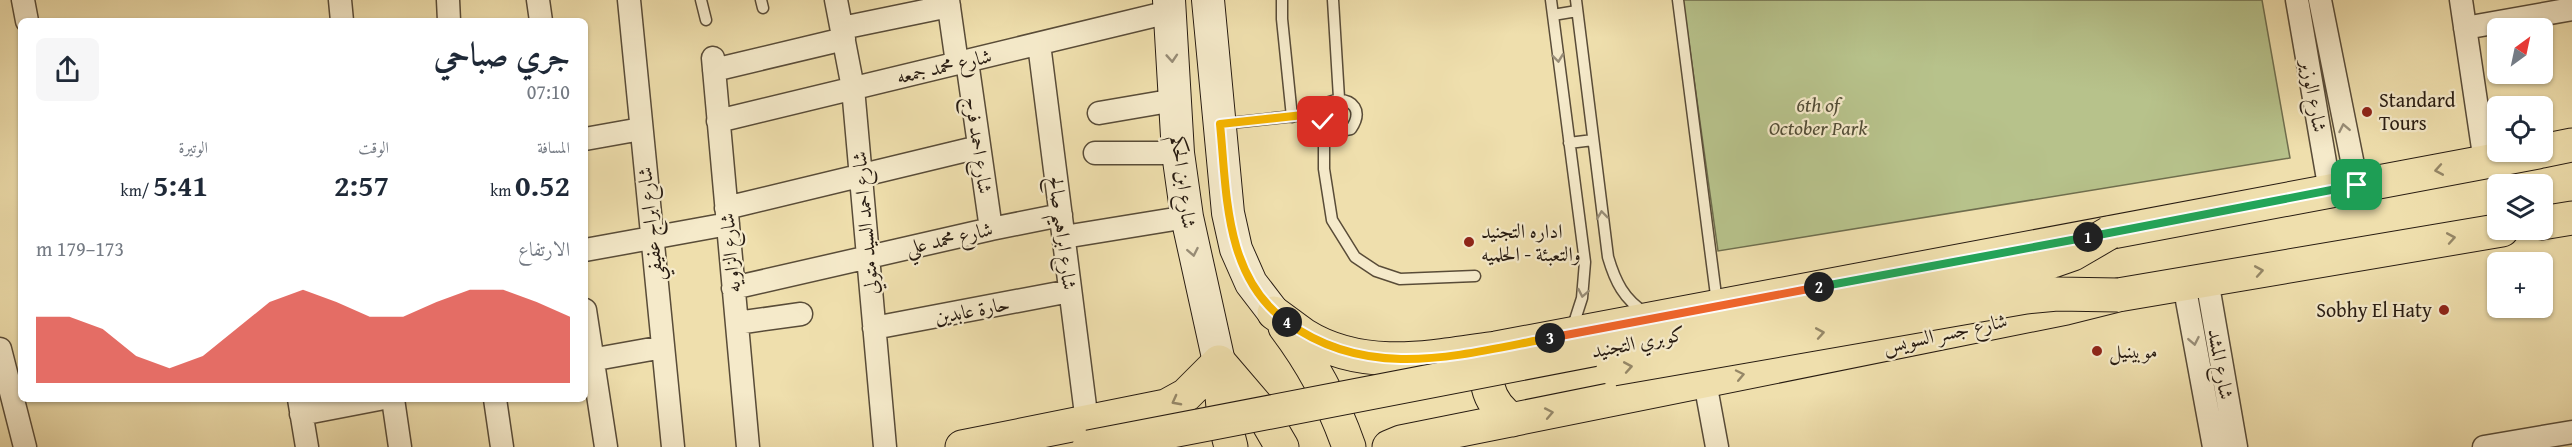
<!DOCTYPE html>
<html lang="ar">
<head>
<meta charset="utf-8">
<style>
  :root { --surface:#fff; --page:#f6f6f7; --text:#1f2937; --muted:#747a83; --accent:#d93025 }
  body { margin:0; font-family:"Gentium Book Plus",Amiri,serif; background:var(--page); color:var(--text); direction:rtl; height:100vh; display:flex; flex-direction:column; font-size:22px; white-space:nowrap }
  * { box-sizing:border-box; margin:0 }
  p { font-size:20px; color:var(--muted) }
  .icon { flex:none; width:33px; height:33px; fill:none; stroke:currentColor; stroke-width:2; stroke-linecap:round; stroke-linejoin:round }
  .map { position:relative; flex:1; overflow:hidden; direction:ltr }
  .sheet { position:absolute; left:18px; top:18px; width:570px; height:384px; display:flex; flex-direction:column; background:var(--surface); border-radius:9px; box-shadow:0 2px 4px #0004; direction:rtl }
  .sheet>* { flex:none }
  .needle { width:39px; rotate:33deg }
  .controls { position:absolute; left:2487px; top:18px; display:grid; gap:12px }
  .controls a { display:grid; place-items:center; width:66px; height:66px; border-radius:9px; background:var(--surface); box-shadow:0 2px 4px #0004; font-size:30px }
  .pin { position:absolute; display:grid; place-items:center; width:51px; height:51px; color:#fff; margin:-26px; border-radius:12px; box-shadow:0 3px 9px #0006 }
  .km { position:absolute; width:30px; height:30px; margin:-15px; border-radius:50%; background:#222; color:#fff; font-size:16px; line-height:30px; text-align:center }
  .round { display:grid; place-items:center; flex:none; width:63px; height:63px; border-radius:9px; background:var(--page) }
  .head { display:flex; align-items:center; justify-content:space-between; height:102px; padding:0 18px }
  h1 { font-size:33px; font-weight:700; line-height:45px }
  .figures { display:grid; grid-template-columns:repeat(3,1fr); gap:9px; height:102px; padding:6px 18px }
  .figures div { display:grid; align-content:center }
  .figures b { font-size:30px; font-weight:700 }
  .figures small { font-size:16px; font-weight:400 }
  .figures p { font-size:16px }
  .chart { height:168px; padding:12px 18px }
  .chart p { display:flex; justify-content:space-between }
  .chart svg { width:100%; height:108px; margin-top:6px; fill:var(--accent); opacity:.7 }
  .map>svg:first-child { display:block }
  .green { fill:#b7c28b; stroke:#6f6e4e; stroke-width:1.5 }
  .lines { fill:none; stroke-linecap:round; stroke-linejoin:round }
  .service-casing { stroke:#594c38; stroke-width:13 }
  .minor-casing { stroke:#594c38; stroke-width:25 }
  .secondary-casing { stroke:#271b11; stroke-width:34 }
  .primary-casing { stroke:#271b11; stroke-width:35 }
  .service { stroke:#f5eaca; stroke-width:10 }
  .minor { stroke:#f5eaca; stroke-width:22 }
  .secondary { stroke:#f5eaca; stroke-width:32 }
  .primary { stroke:#efdfad; stroke-width:33 }
  .primary-bridge-casing { stroke:#271b11; stroke-width:35; stroke-linecap:butt }
  .primary-bridge { stroke:#efdfad; stroke-width:33 }
  .oneway { stroke:#988d77 }
  .oneway2 { stroke:#958767 }
  .split-1-casing { stroke:#fff; stroke-width:12 }
  .split-2-casing { stroke:#fff; stroke-width:12 }
  .split-3-casing { stroke:#fff; stroke-width:12 }
  .split-4-casing { stroke:#fff; stroke-width:12 }
  .split-5-casing { stroke:#fff; stroke-width:12 }
  .split-1 { stroke:#22a559; stroke-width:8 }
  .split-2 { stroke:#22a559; stroke-width:8 }
  .split-3 { stroke:#f0652b; stroke-width:8 }
  .split-4 { stroke:#f5b400; stroke-width:8 }
  .split-5 { stroke:#f5b400; stroke-width:8 }
  .poi-dot { fill:#8f2418; stroke:#f5eaca; stroke-width:2 }
  .labels { text-anchor:middle; stroke-width:4.5; stroke-linejoin:round; paint-order:stroke }
  .street-label { font-size:20px; fill:#271b11; stroke:#f5eaca }
  .poi-label { font-size:20px; fill:#271b11; stroke:#f5eaca; text-anchor:start }
  .park-label { font-size:20px; font-style:italic; fill:#524d36; stroke:#f5eaca }
</style>
</head>
<body>
<div class="map">
<svg width="2572" height="447" viewBox="0 0 2572 447">
  <rect width="100%" height="100%" fill="#efdfad"/>
  <filter id="stains"><feTurbulence type="fractalNoise" baseFrequency=".00333" numOctaves="4"/><feColorMatrix values="0 0 0 0 .2 0 0 0 0 .09 0 0 0 0 .02 0 0 0 .5 -.17"/></filter>
  <radialGradient id="worn" r=".72"><stop offset=".6" stop-color="#630" stop-opacity="0"/><stop offset="1" stop-color="#630" stop-opacity=".3"/></radialGradient>
  <path class="green" d="M1683,0H2262L2290,158L1718,251Z"/>
  <g class="lines">
    <defs>
      <path id="service" d="M701,0L706,20
        M761,0L763,8
        M1282,0V19L1292,117
        M1333,0L1339,98
        M1551,0L1585,262L1582,298L1572,329
        M1576,0L1608,257C1615,281 1624,300 1646,313
        M1678,0L1717,303
        M1553,15L1577,11
        M1221,124L1322,113
        M1328,128L1335,132L1351,129C1377,90 1301,91 1328,128L1324,146V169L1332,220L1355,257L1376,271L1400,279L1475,276
        M1569,143L1593,140"/>
      <path id="minor" d="M23,0L27,21
        M340,0L342,21
        M448,0L449,21
        M538,0L541,21
        M629,0L673,447
        M836,0L853,88L885,447
        M948,0L957,63
        M2297,0L2330,191
        M2320,0L2357,185
        M2461,0L2485,162
        M842,28L949,6
        M2465,28L2572,9
        M1039,44L1087,422
        M713,58L748,447
        M967,61L991,229
        M714,70L844,39
        M1099,113L1175,100
        M718,121L1169,12
        M585,139L641,129
        M1095,153H1178
        M726,208L979,147
        M1064,237L1187,217
        M585,250L728,224
        M2207,280L2236,447
        M2184,284L2214,447
        M733,288L991,229L1061,215
        M585,310L606,447
        M737,323L801,314
        M874,328L1070,291
        M0,349L25,447
        M585,361L663,347
        M1705,382L1717,447
        M299,399L307,447
        M393,399L400,447
        M495,399L502,447
        M301,414L379,399
        M2484,447L2572,432"/>
      <path id="secondary" d="M1169,0L1178,153L1187,217L1219,362
        M1208,0L1228,213L1236,249L1251,283L1274,313"/>
      <path id="primary" d="M2542,151L2572,145
        M2542,223L2572,218
        M1274,313C1284,320 1294,328 1304,335C1363,372 1432,357 1496,348L2538,152
        M1285,327C1313,364 1334,404 1349,447
        M1496,348C1480,376 1486,401 1512,420
        M1219,362L1261,411L1282,447
        M1219,362L1224,419L1231,447
        M962,447L1166,406L1186,395L1219,362
        M1389,447L1401,442L2066,308L2118,295L2502,230"/>
    </defs>
    <use href="#service" class="service-casing"/>
    <use href="#minor" class="minor-casing"/>
    <use href="#secondary" class="secondary-casing"/>
    <use href="#primary" class="primary-casing"/>
    <use href="#service" class="service"/>
    <use href="#minor" class="minor"/>
    <use href="#secondary" class="secondary"/>
    <use href="#primary" class="primary"/>
    <defs>
      <path id="primary-bridge" d="M1613,369L2026,297L2057,294L2118,295
        M1089,447L2053,261L2073,254L2109,233"/>
    </defs>
    <use href="#primary-bridge" class="primary-bridge-casing"/>
    <use href="#primary-bridge" class="primary-bridge"/>
  </g>
  <defs><path id="oneway-chevron" d="M-2-3.5L2.5 0L-2 3.5" fill="none" stroke-width="1.6" stroke-linecap="round" stroke-linejoin="round" transform="scale(1.5)"/></defs>
  <g class="oneway">
    <use href="#oneway-chevron" transform="translate(1172 58) rotate(86)"/>
    <use href="#oneway-chevron" transform="translate(1558 58) rotate(83)"/>
    <use href="#oneway-chevron" transform="translate(2344 128) rotate(-101)"/>
    <use href="#oneway-chevron" transform="translate(1602 215) rotate(-97)"/>
    <use href="#oneway-chevron" transform="translate(1193 252) rotate(79)"/>
    <use href="#oneway-chevron" transform="translate(1583 293) rotate(101)"/>
    <use href="#oneway-chevron" transform="translate(2194 341) rotate(79)"/>
  </g>
  <g class="oneway2">
    <use href="#oneway-chevron" transform="translate(2439 170) rotate(170)"/>
    <use href="#oneway-chevron" transform="translate(2451 238) rotate(-10)"/>
    <use href="#oneway-chevron" transform="translate(2259 271) rotate(-10)"/>
    <use href="#oneway-chevron" transform="translate(1820 333) rotate(-10)"/>
    <use href="#oneway-chevron" transform="translate(1628 367) rotate(-10)"/>
    <use href="#oneway-chevron" transform="translate(1740 375) rotate(-12)"/>
    <use href="#oneway-chevron" transform="translate(1176 401) rotate(152)"/>
    <use href="#oneway-chevron" transform="translate(1549 413) rotate(-11)"/>
  </g>
  <g class="lines">
    <defs>
      <path id="split-1" d="M2088,237L2357,185"/>
      <path id="split-2" d="M1819,287L2088,237"/>
      <path id="split-3" d="M1550,338L1819,287"/>
      <path id="split-4" d="M1287,322C1369,382 1459,355 1550,338"/>
      <path id="split-5" d="M1287,322C1224,277 1227,193 1220,124L1322,113L1323,122"/>
    </defs>
    <use href="#split-1" class="split-1-casing"/>
    <use href="#split-2" class="split-2-casing"/>
    <use href="#split-3" class="split-3-casing"/>
    <use href="#split-4" class="split-4-casing"/>
    <use href="#split-5" class="split-5-casing"/>
    <use href="#split-1" class="split-1"/>
    <use href="#split-2" class="split-2"/>
    <use href="#split-3" class="split-3"/>
    <use href="#split-4" class="split-4"/>
    <use href="#split-5" class="split-5"/>
  </g>
  <g class="poi-dot">
    <circle cx="2367" cy="112" r="6"/>
    <circle cx="1469" cy="242" r="6"/>
    <circle cx="2444" cy="310" r="6"/>
    <circle cx="2097" cy="351" r="6"/>
  </g>
  <g class="labels">
    <g class="street-label">
      <text transform="translate(944 66) rotate(-13)" y="7">شارع محمد جمعه</text>
      <text transform="translate(2314 96) rotate(80)" y="7">شارع الوزير</text>
      <text transform="translate(979 145) rotate(82)" y="7">شارع احمد فرج</text>
      <text transform="translate(1184 182) rotate(83)" y="7">شارع ابن الحكم</text>
      <text transform="translate(865 223) rotate(-95)" y="7">شارع احمد السيد متولي</text>
      <text transform="translate(650 224) rotate(-96)" y="7">شارع ابراج عفيفي</text>
      <text transform="translate(1063 233) rotate(83)" y="7">شارع ابراهيم صالح</text>
      <text transform="translate(949 238) rotate(-13)" y="7">شارع محمد علي</text>
      <text transform="translate(730 253) rotate(-95)" y="7">شارع الزاويه</text>
      <text transform="translate(972 310) rotate(-11)" y="7">حارة عابدين</text>
      <text transform="translate(1945 333) rotate(-12)" y="7">شارع جسر السويس</text>
      <text transform="translate(1638 342) rotate(-11)" y="7">كوبري التجنيد</text>
      <text transform="translate(2221 364) rotate(80)" y="7">شارع المشد</text>
    </g>
    <g class="poi-label">
      <text x="2379" y="107">Standard<tspan x="2379" dy="23">Tours</tspan></text>
      <text x="1481" y="238">اداره التجنيد<tspan x="1481" dy="23">والتعبئة - الحلميه</tspan></text>
      <text x="2432" y="317" text-anchor="end">Sobhy El Haty</text>
      <text x="2109" y="358">موبينيل</text>
    </g>
    <g class="park-label">
      <text x="1818" y="112">6th of<tspan x="1818" dy="23">October Park</tspan></text>
    </g>
  </g>
  <rect width="100%" height="100%" filter="url(#stains)"/>
  <rect width="100%" height="100%" fill="url(#worn)"/>
</svg>
<div class="controls">
<a><svg class="needle" viewBox="-14 -14 28 28"><path d="M0-13l5 13h-10z" fill="#e53935"/><path d="M0 13l5-13h-10z" fill="#747a83"/></svg></a>
<a><svg class="icon" aria-label="locate" viewBox="0 0 24 24"><circle cx="12" cy="12" r="6"/><path d="M12 2v4M12 18v4M2 12h4M18 12h4"/></svg></a>
<a><svg class="icon" aria-label="layers" viewBox="0 0 24 24"><path d="M12 4l9 5-9 5-9-5zM3 14l9 5 9-5"/></svg></a>
<a>+</a>
</div>
<div class="pin" style="left:2357px;top:185px;background:#1e9e55"><svg class="icon" aria-label="arrive" viewBox="0 0 24 24"><path d="M6 21V4h12l-3 4 3 4H6"/></svg></div>
<div class="pin" style="left:1323px;top:122px;background:#d93025"><svg class="icon" aria-label="check" viewBox="0 0 24 24"><path d="M5 12l5 5 9-10"/></svg></div>
<b class="km" style="left:2088px;top:237px">1</b>
<b class="km" style="left:1819px;top:287px">2</b>
<b class="km" style="left:1550px;top:338px">3</b>
<b class="km" style="left:1287px;top:322px">4</b>
<section class="sheet">
<div class="head"><div><h1>جري صباحي</h1><p>07:10</p></div><a class="round"><svg class="icon" aria-label="share" viewBox="0 0 24 24"><path d="M12 15V3M7 8l5-5 5 5M5 13v7h14v-7"/></svg></a></div>
<div class="figures">
<div><p>المسافة</p><b>0.52<small> km</small></b></div>
<div><p>الوقت</p><b>2:57</b></div>
<div><p>الوتيرة</p><b>5:41<small> /km</small></b></div>
</div>
<div class="chart"><p><span>الارتفاع</span>173–179 m</p>
<svg viewBox="0 0 160 44" preserveAspectRatio="none"><path d="M0 44V17L10 17L20 22L30 33L40 38L50 33L60 22L70 11L80 6L90 11L100 17L110 17L120 11L130 6L140 6L150 11L160 17V44z"/></svg>
</div>
</section>
</div>
</body>
</html>
